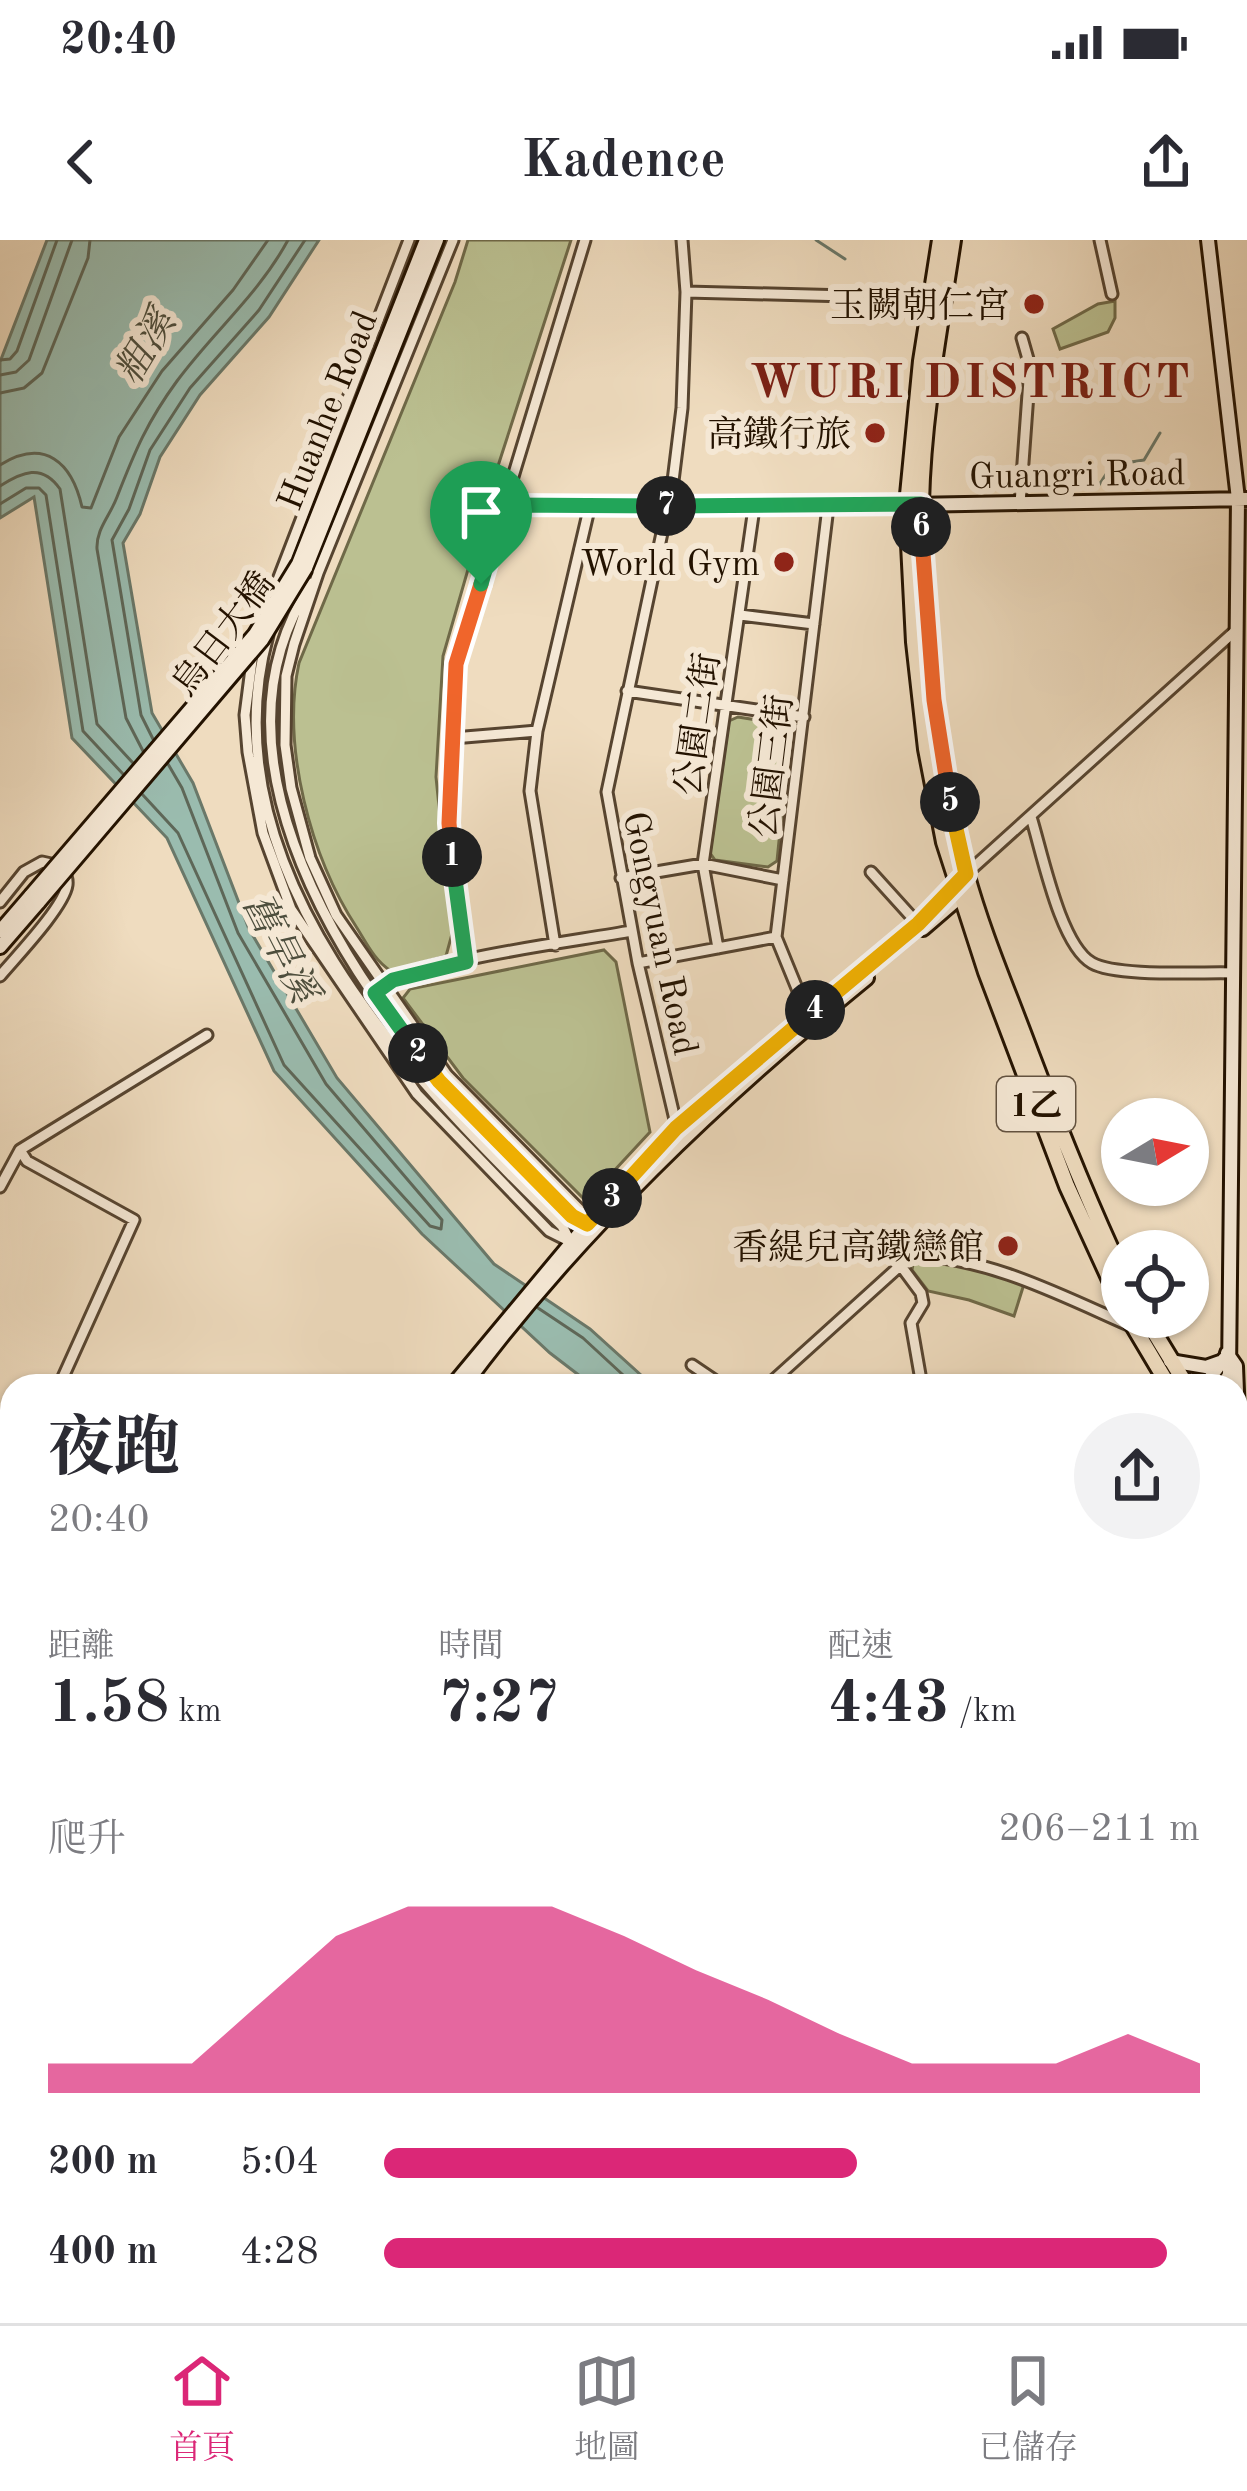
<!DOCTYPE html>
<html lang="zh-TW">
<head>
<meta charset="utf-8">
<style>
  :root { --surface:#fff; --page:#f2f2f3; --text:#2b2b33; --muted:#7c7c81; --line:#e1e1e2; --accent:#db2777 }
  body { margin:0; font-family:"Old Standard TT","Noto Serif TC",serif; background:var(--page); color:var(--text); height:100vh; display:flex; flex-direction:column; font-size:45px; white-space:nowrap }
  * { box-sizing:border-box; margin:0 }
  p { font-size:39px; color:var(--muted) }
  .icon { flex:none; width:66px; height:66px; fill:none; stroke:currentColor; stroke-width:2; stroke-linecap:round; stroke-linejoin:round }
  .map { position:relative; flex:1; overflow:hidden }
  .side { position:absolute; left:0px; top:1134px; width:1248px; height:951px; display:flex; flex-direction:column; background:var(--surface); border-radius:36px 36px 0 0; box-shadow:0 3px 9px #0004 }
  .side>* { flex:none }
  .needle { width:78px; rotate:80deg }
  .controls { position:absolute; left:1101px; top:858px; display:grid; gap:24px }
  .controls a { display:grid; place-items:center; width:108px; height:108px; border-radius:50%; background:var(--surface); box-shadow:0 3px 9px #0004; font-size:60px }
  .pin { position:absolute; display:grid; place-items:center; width:102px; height:102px; color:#fff; margin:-123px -51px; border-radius:50% 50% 50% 0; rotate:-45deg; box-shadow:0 0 12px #0007 }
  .pin .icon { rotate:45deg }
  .km { position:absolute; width:60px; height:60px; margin:-30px; border-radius:50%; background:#222; color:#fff; font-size:33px; line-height:60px; text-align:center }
  .round { display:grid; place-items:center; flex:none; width:126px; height:126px; border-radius:63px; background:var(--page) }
  .overview { display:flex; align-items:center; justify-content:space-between; height:204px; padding:0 48px }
  h1 { font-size:66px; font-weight:700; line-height:90px }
  .metrics { display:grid; grid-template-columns:repeat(3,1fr); gap:18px; height:204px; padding:12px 48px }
  .metrics div { display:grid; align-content:center }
  .metrics b { font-size:60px; font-weight:700 }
  .metrics small { font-size:33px; font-weight:400 }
  .metrics p { font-size:33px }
  .chart { height:336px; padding:24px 48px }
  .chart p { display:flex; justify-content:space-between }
  .chart svg { width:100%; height:216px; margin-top:12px; fill:var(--accent); opacity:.7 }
  ul { padding:0 48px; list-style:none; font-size:39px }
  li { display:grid; grid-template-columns:192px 144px 1fr; align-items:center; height:90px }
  li i { height:30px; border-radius:15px; background:var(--accent) }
  .status { display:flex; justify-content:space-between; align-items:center; height:84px; padding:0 60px; background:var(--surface); direction:ltr }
  .status svg { height:33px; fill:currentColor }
  header { display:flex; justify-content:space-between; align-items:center; height:156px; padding:0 48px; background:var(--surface); font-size:54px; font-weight:700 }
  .tab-bar { display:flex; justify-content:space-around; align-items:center; height:168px; border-top:3px solid var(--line); background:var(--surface); font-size:33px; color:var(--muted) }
  .tab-bar a { display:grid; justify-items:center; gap:6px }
  .tab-bar .current { color:var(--accent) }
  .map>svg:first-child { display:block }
  .green { fill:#bbc091; stroke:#6f6948; stroke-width:3 }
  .water { fill:#9abcaf; stroke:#6a7869; stroke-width:3 }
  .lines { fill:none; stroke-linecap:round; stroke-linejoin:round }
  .shore { stroke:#5e6758; stroke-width:3 }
  .stream { stroke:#6a7869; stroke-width:3 }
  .canal { stroke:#9abcaf; stroke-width:9 }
  .street-casing { stroke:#564430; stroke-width:15 }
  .secondary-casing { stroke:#231200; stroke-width:18 }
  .primary-casing { stroke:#231200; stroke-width:20 }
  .street { stroke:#f5e8d5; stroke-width:9 }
  .secondary { stroke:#f5e8d5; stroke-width:12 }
  .primary { stroke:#efdcbf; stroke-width:14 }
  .secondary-bridge-casing { stroke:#231200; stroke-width:18; stroke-linecap:butt }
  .secondary-bridge { stroke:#f5e8d5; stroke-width:12 }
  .split-1-casing { stroke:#fff; stroke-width:24 }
  .split-2-casing { stroke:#fff; stroke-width:24 }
  .split-3-casing { stroke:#fff; stroke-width:24 }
  .split-4-casing { stroke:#fff; stroke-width:24 }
  .split-5-casing { stroke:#fff; stroke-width:24 }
  .split-6-casing { stroke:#fff; stroke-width:24 }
  .split-7-casing { stroke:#fff; stroke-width:24 }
  .split-8-casing { stroke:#fff; stroke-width:24 }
  .split-1 { stroke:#f0652b; stroke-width:15 }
  .split-2 { stroke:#22a559; stroke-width:15 }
  .split-3 { stroke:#f5b400; stroke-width:15 }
  .split-4 { stroke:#f5b400; stroke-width:15 }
  .split-5 { stroke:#f5b400; stroke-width:15 }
  .split-6 { stroke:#f0652b; stroke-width:15 }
  .split-7 { stroke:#22a559; stroke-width:15 }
  .split-8 { stroke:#22a559; stroke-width:15 }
  .poi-dot { fill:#8f2418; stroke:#f5e8d5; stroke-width:4.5 }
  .labels { text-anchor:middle; stroke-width:12; stroke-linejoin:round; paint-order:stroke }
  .shield { fill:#f5e8d5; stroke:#625240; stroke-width:3 }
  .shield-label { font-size:33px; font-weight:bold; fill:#231200 }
  .poi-label { font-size:36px; fill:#231200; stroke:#f5e8d5; text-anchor:end }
  .street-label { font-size:36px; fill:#231200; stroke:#f5e8d5 }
  .water-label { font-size:39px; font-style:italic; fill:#4d4e3d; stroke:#f5e8d5 }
  .district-label { font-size:48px; font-weight:bold; letter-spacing:3px; fill:#7a1f14; stroke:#f5e8d5 }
</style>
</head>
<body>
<div class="status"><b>20:40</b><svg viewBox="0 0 49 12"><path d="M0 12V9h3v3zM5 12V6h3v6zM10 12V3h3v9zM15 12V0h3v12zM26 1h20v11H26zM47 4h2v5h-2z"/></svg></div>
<header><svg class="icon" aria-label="back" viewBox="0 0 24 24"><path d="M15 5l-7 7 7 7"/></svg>Kadence<svg class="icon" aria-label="share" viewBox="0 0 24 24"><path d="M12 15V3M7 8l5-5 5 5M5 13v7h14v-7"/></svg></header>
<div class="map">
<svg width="1247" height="2083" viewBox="0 0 1247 2083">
  <rect width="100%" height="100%" fill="#efdcbf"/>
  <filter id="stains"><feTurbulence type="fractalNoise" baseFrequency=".00167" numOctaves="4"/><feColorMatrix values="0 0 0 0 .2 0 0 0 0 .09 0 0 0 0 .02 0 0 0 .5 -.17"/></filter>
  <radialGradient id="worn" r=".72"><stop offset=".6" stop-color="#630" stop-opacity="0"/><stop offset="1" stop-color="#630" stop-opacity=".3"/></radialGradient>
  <path class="green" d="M468,0H571L497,229L443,416L436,537L452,694L446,716L391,731C375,721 367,704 357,688C311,618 281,507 299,423L455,42Z
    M1115,61V78L1108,92L1060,109L1053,89L1098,64Z
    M738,477L782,484L790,492L777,621L768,627L715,620L710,613L729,481Z
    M604,710L616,722L650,892L586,961L463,838L403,758L410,749Z
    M914,1018H940L1024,1044L1014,1076L969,1060L928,1051L912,1030Z"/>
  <path class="water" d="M47,0H319L269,77L200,155L160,217L140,274L123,303L152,473L193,543L249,689L337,838L494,1024L590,1089L653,1146H593L550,1113L422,994L274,831L167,598L72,498L34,257L0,278V122Z"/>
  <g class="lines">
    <path class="shore" d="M0,120L10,119L17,111L57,0
      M0,135L16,132L29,120L72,0
      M0,153L24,148L42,133L88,18L90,0
      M0,225C45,197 72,223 82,267L91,268L119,197L162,131L233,50L268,0
      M0,246C22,232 42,223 60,249L97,484L133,523
      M0,264L26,248H39L46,255L83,491L123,534
      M153,499L141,475L112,300L129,269L150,210L190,148L259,70L305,0
      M143,511L126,478L97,309C96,289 110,276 117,257C135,211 147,182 177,141C213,92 259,54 288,0
      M142,554L178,593L284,825L430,986L441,989L442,980L326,844L238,693L182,548L168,524
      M538,1068L583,1098L635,1146"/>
    <path class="stream" d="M816,0L845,19
      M1037,246L1099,245L1112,225L1144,220L1160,193"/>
    <path class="canal" d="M278,2083L283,2073"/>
    <defs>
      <path id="street" d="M453,0L318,333L294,404L286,436L285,505L291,548L310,618L336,675L447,835L579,969L587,984
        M1100,0L1112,54
        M686,52L849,56
        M1020,264L1030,126L1022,98
        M504,265H907
        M312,343C204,505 330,711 437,838C478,887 527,930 571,975L586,983
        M269,363L409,0
        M740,375L814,384
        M268,395C204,627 410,838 562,986L569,999
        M253,413L245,475L248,512L263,593L291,669L417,854L549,991L571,1002
        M627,451L804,477
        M453,498L537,491
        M1031,577C1042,612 1060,705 1092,723C1116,737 1202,732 1233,733
        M871,632L918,684
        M966,634L1234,392
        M621,638L703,624L783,640
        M0,662L24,632L42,622L60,626C64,634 68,636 67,645C64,667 15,718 0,736
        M555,705L530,551L537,491L590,265
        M718,708L703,624L754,268
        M466,722L449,583L456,424L585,0
        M638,723L776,697
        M380,749C425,719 572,702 631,691
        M810,780L776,697L828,267
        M677,888L638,723L607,552L673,241L682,168L686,52L682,0
        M20,910L27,921L134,980L59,1146
        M0,947L20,910L207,795
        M901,1026L921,1053L923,1063L911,1083L922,1146
        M692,1125L723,1146
        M767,1146L912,1015C991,1018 1062,1056 1133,1087
        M0,1269L12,1244
        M1236,1441L1247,1438
        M1236,1727L1247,1715
        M1236,1980L1247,2028
        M0,2023L12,2030"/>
      <path id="secondary" d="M1208,0L1238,259L1229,1135L1222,1146
        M912,265L1247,259
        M298,324L426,0
        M306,328L437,0
        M923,689L959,658L962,649
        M0,691L31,655
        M0,707L39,662
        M1227,1113L1236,1126L1240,1228
        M1170,1121L1206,1127L1223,1121
        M452,1146L587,984L676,888L918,684L961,641
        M464,1146C578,992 719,859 867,738
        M1195,1146L1207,1142L1224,1119
        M119,2083L121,2073
        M131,2083L132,2073"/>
      <path id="primary" d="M940,0L921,121L907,265L914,402L926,509L944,602L986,732L1067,946L1122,1066
        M953,0C940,87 923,174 921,263C917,380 933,521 966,633C983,695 1009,754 1031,814C1059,888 1088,961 1122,1033
        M1128,1077L1169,1146
        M1145,1077L1187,1146
        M1236,1223L1247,1237
        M1236,1252L1247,1266"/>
    </defs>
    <use href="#street" class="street-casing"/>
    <use href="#secondary" class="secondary-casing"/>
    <use href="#primary" class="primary-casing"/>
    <use href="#street" class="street"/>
    <use href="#secondary" class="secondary"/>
    <use href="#primary" class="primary"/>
    <defs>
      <path id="secondary-bridge" d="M31,655L255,394L298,324
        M39,662L262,400L306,328"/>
    </defs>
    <use href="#secondary-bridge" class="secondary-bridge-casing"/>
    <use href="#secondary-bridge" class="secondary-bridge"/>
  </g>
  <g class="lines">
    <defs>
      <path id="split-1" d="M452,617L449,583L456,424L481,344"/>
      <path id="split-2" d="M418,813L375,753L393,740L466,722L452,617"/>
      <path id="split-3" d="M418,813L439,841L572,976L587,984L612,958"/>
      <path id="split-4" d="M612,958L676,888L815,770"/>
      <path id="split-5" d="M815,770L918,684L966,634L950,562"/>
      <path id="split-6" d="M921,287L934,460L950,562"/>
      <path id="split-7" d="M666,266L921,264V287"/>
      <path id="split-8" d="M481,344L504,265L666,266"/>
    </defs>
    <use href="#split-1" class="split-1-casing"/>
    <use href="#split-2" class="split-2-casing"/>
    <use href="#split-3" class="split-3-casing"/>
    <use href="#split-4" class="split-4-casing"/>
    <use href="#split-5" class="split-5-casing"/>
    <use href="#split-6" class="split-6-casing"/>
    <use href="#split-7" class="split-7-casing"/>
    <use href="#split-8" class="split-8-casing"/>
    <use href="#split-1" class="split-1"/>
    <use href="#split-2" class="split-2"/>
    <use href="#split-3" class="split-3"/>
    <use href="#split-4" class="split-4"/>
    <use href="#split-5" class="split-5"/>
    <use href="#split-6" class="split-6"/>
    <use href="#split-7" class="split-7"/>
    <use href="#split-8" class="split-8"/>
  </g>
  <g class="poi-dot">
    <circle cx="1034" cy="64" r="12"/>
    <circle cx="875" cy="193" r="12"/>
    <circle cx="784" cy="322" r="12"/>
    <circle cx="1008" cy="1006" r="12"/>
  </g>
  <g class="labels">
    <rect class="shield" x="997" y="837" width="78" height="54" rx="9"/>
    <g class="shield-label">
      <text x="1036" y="876">1乙</text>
    </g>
    <g class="poi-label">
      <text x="1010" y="77">玉闕朝仁宮</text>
      <text x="851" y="206">高鐵行旅</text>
      <text x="760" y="335">World Gym</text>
      <text x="984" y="1019">香緹兒高鐵戀館</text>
    </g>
    <g class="street-label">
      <text transform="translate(326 170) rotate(-68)" y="13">Huanhe Road</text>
      <text transform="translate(1077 233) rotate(-1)" y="13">Guangri Road</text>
      <text transform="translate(222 393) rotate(-53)" y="13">烏日大橋</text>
      <text transform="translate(696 484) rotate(-82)" y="13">公園二街</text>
      <text transform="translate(770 526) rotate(-83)" y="13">公園三街</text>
      <text transform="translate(662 693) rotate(78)" y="13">Gongyuan Road</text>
    </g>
    <g class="water-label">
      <text transform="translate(144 106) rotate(-59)" y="14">粗溪</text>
      <text transform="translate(282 707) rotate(63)" y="14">舊旱溪</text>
    </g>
    <g class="district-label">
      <text x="971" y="157">WURI DISTRICT</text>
    </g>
  </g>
  <rect width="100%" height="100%" filter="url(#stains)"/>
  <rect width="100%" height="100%" fill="url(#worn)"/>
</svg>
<div class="controls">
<a><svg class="needle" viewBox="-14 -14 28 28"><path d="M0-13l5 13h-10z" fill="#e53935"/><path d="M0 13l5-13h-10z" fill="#7c7c81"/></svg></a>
<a><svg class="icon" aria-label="locate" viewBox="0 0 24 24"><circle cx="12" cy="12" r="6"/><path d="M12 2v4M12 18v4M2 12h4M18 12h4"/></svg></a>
</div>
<div class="pin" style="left:481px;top:344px;background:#1e9e55"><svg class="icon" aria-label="arrive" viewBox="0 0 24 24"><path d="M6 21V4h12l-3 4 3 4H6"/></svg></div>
<b class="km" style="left:452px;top:617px">1</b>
<b class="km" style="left:418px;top:813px">2</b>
<b class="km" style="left:612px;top:958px">3</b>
<b class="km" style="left:815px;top:770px">4</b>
<b class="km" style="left:950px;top:562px">5</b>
<b class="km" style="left:921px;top:287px">6</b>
<b class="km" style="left:666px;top:266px">7</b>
<section class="side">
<div class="overview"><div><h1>夜跑</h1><p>20:40</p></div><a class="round"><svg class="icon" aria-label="share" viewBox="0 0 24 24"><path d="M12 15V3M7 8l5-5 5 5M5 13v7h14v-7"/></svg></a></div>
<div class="metrics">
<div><p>距離</p><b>1.58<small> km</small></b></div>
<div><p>時間</p><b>7:27</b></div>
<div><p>配速</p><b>4:43<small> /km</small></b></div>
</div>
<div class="chart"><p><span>爬升</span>206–211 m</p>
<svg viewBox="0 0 160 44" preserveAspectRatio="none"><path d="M0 44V38L10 38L20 38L30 25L40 12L50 6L60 6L70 6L80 12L90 19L100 25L110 32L120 38L130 38L140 38L150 32L160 38V44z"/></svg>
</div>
<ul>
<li><b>200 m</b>5:04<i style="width:58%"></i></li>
<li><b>400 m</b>4:28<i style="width:96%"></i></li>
</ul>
</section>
</div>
<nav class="tab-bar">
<a class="current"><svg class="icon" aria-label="home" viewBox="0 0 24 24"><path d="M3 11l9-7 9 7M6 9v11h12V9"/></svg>首頁</a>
<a><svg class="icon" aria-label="map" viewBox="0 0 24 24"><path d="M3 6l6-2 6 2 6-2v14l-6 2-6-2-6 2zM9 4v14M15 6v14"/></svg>地圖</a>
<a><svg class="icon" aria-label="saved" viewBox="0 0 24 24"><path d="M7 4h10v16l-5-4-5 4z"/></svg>已儲存</a>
</nav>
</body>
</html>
